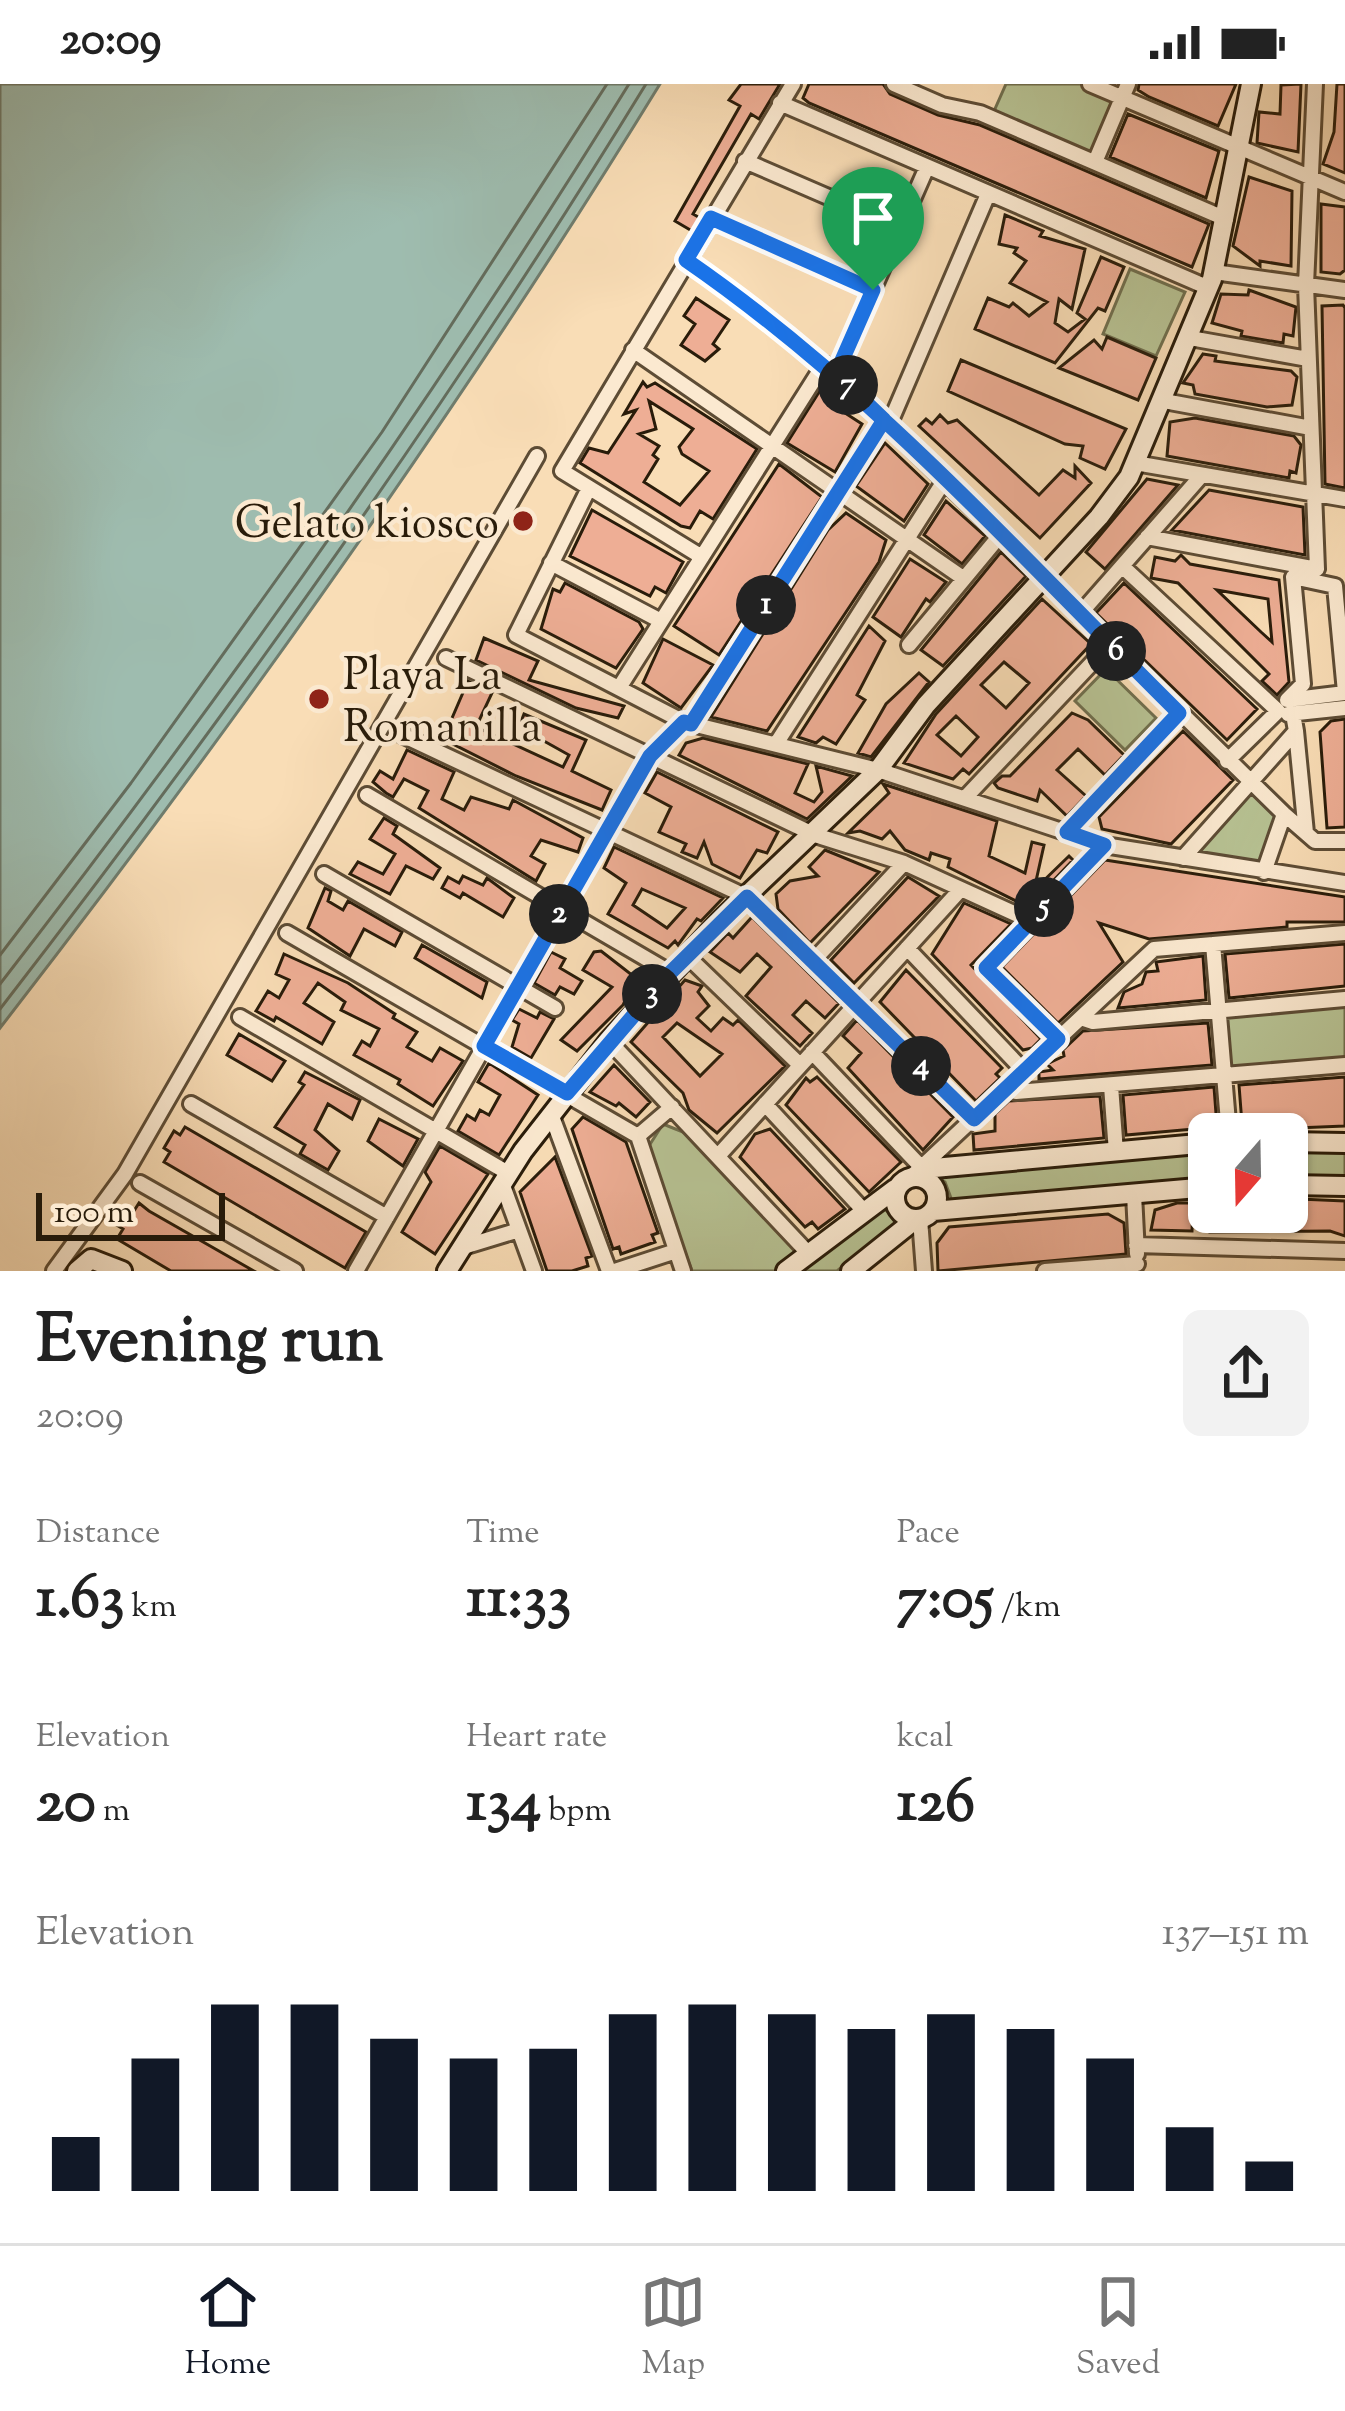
<!DOCTYPE html>
<html lang="en">
<head>
<meta charset="utf-8">
<style>
  :root { --surface:#fff; --page:#f2f2f2; --text:#222; --muted:#767676; --line:#e0e0e0; --accent:#111827 }
  body { margin:0; font-family:"Sorts Mill Goudy",serif; background:var(--page); color:var(--text); height:100vh; display:flex; flex-direction:column; font-size:45px; white-space:nowrap }
  * { box-sizing:border-box; margin:0 }
  p { font-size:39px; color:var(--muted) }
  .icon { flex:none; width:66px; height:66px; fill:none; stroke:currentColor; stroke-width:2; stroke-linecap:round; stroke-linejoin:round }
  .map { position:relative; height:1187px; overflow:hidden }
  .side { display:flex; flex-direction:column; background:var(--surface); flex:1 }
  .side>* { flex:none }
  .needle { width:78px; rotate:200deg }
  .buttons { position:absolute; left:1188px; top:1029px; display:grid; gap:24px }
  .buttons a { display:grid; place-items:center; width:120px; height:120px; border-radius:18px; background:var(--surface); box-shadow:0 3px 9px #0004; font-size:60px }
  .scale { position:absolute; left:36px; bottom:30px; width:189px; box-sizing:border-box; padding-left:12px; border:6px solid #291c0a; border-top:0; font-size:33px; line-height:42px; white-space:nowrap; color:#291c0a; -webkit-text-stroke:9px #fbe9d0; paint-order:stroke }
  .pin { position:absolute; display:grid; place-items:center; width:102px; height:102px; color:#fff; margin:-123px -51px; border-radius:50% 50% 50% 0; rotate:-45deg; box-shadow:0 0 12px #0007 }
  .pin .icon { rotate:45deg }
  .km { position:absolute; width:60px; height:60px; margin:-30px; border-radius:50%; background:#222; color:#fff; font-size:33px; line-height:60px; text-align:center }
  .round { display:grid; place-items:center; flex:none; width:126px; height:126px; border-radius:18px; background:var(--page) }
  .summary { display:flex; align-items:center; justify-content:space-between; height:204px; padding:0 36px }
  h1 { font-size:66px; font-weight:700; line-height:90px }
  .figures { display:grid; grid-template-columns:repeat(3,1fr); gap:18px; height:204px; padding:12px 36px }
  .figures div { display:grid; align-content:center }
  .figures b { font-size:60px; font-weight:700 }
  .figures small { font-size:33px; font-weight:400 }
  .figures p { font-size:33px }
  .chart { height:336px; padding:24px 36px }
  .chart p { display:flex; justify-content:space-between }
  .chart svg { width:100%; height:216px; margin-top:12px; stroke:var(--accent); stroke-width:6 }
  .status { display:flex; justify-content:space-between; align-items:center; height:84px; padding:0 60px; background:var(--surface); direction:ltr }
  .status svg { height:33px; fill:currentColor }
  .tabs { display:flex; justify-content:space-around; align-items:center; height:168px; border-top:3px solid var(--line); background:var(--surface); font-size:33px; color:var(--muted) }
  .tabs a { display:grid; justify-items:center; gap:6px }
  .tabs .active { color:var(--accent) }
  .map>svg:first-child { display:block }
  .green { fill:#b7c293; stroke:#706f4e; stroke-width:3 }
  .water { fill:#9ebcaf; stroke:#6f7c6d; stroke-width:3 }
  .lines { fill:none; stroke-linecap:round; stroke-linejoin:round }
  .shore { stroke:#646c5c; stroke-width:3 }
  .building { fill:#eeae95; stroke:#291c0a; stroke-width:3; fill-rule:evenodd }
  .street-casing { stroke:#5d4c35; stroke-width:20 }
  .secondary-casing { stroke:#291c0a; stroke-width:24 }
  .street { stroke:#fbe9d0; stroke-width:14 }
  .secondary { stroke:#fbe9d0; stroke-width:18 }
  .route-casing { stroke:#fff; stroke-width:24 }
  .route { stroke:#1a73e8; stroke-width:15 }
  .poi-dot { fill:#8f2418; stroke:#fbe9d0; stroke-width:4.5 }
  .labels { text-anchor:middle; stroke-width:9; stroke-linejoin:round; paint-order:stroke }
  .poi-label { font-size:45px; fill:#291c0a; stroke:#fbe9d0; text-anchor:end }
</style>
</head>
<body>
<div class="status"><b>20:09</b><svg viewBox="0 0 49 12"><path d="M0 12V9h3v3zM5 12V6h3v6zM10 12V3h3v9zM15 12V0h3v12zM26 1h20v11H26zM47 4h2v5h-2z"/></svg></div>
<div class="map">
<svg width="1345" height="1187" viewBox="0 0 1345 1187">
  <rect width="100%" height="100%" fill="#f9ddb6"/>
  <filter id="stains"><feTurbulence type="fractalNoise" baseFrequency=".00167" numOctaves="4"/><feColorMatrix values="0 0 0 0 .2 0 0 0 0 .09 0 0 0 0 .02 0 0 0 .5 -.17"/></filter>
  <radialGradient id="worn" r=".72"><stop offset=".6" stop-color="#630" stop-opacity="0"/><stop offset="1" stop-color="#630" stop-opacity=".3"/></radialGradient>
  <path class="green" d="M1006,0H1090L1122,14L1095,78L991,34Z
    M1130,185L1185,208L1156,272L1103,250Z
    M1106,585L1156,634L1125,666L1075,617Z
    M1251,700L1284,730L1264,788L1183,774Z
    M1345,915V981L1224,992L1219,927Z
    M663,1040L688,1050L799,1169L775,1187H692L647,1065Z
    M1209,1063V1097L946,1121L951,1114L945,1098L933,1091Z
    M1287,1063H1345V1097H1287Z
    M884,1123L896,1139L837,1187H799Z"/>
  <path class="water" d="M0,0H660C459,327 235,641 0,944Z"/>
  <g class="lines">
    <path class="shore" d="M0,871L131,699L382,348L607,0
      M0,900C224,611 437,311 629,0
      M0,925C230,628 450,320 646,0"/>
  </g>
  <path class="building" d="M741,0H780L759,35L751,30L693,130L700,134L692,147L675,137L740,22L729,16Z
    M809,0H883L890,10L938,31L980,41L1209,140L1192,183L809,19L803,14Z
    M1139,0H1236L1218,42L1149,13L1138,6Z
    M1301,0L1298,68L1257,59L1259,28L1280,30L1281,1Z
    M1337,0H1345V89L1323,80L1334,48Z
    M1128,30L1219,67L1206,114L1110,73Z
    M1249,93L1292,107L1291,182L1260,177V182L1233,162Z
    M1321,120L1345,123V186L1340,190L1321,188Z
    M1005,131L1043,147L1040,152L1085,165L1072,225L1059,215L1055,239L1068,248L1085,235L1077,229L1101,173L1124,183L1105,227L1098,224L1055,279L975,245L988,214L1009,223L1013,219L1029,232L1047,218L1010,199L1026,177L1014,169L1017,164L999,160Z
    M1249,206L1296,223L1293,252L1284,250L1283,259L1241,252L1242,247L1212,239L1221,210L1248,211Z
    M696,214L729,236L713,260L719,265L705,277L681,261L695,240L684,232Z
    M1343,221L1345,224V404L1325,400L1322,222Z
    M1107,253L1156,274L1138,316L1059,284L1094,256L1102,265Z
    M1203,270L1216,272L1215,277L1291,287L1297,293L1292,321L1267,323L1195,310L1193,301L1183,299Z
    M961,276L1126,345L1105,385L1080,374L1083,362L1065,360L948,307Z
    M826,297L843,315L842,327L862,340L835,388L787,359Z
    M643,298L647,303L655,299L757,365L713,435L700,427L690,444L681,442L580,379L589,364L608,369L636,326L624,330ZM649,317L693,345L679,363L682,370L709,387L680,421L644,398L658,375L653,371L659,362L639,350L656,345Z
    M940,331L948,339L957,336L1039,411L1063,386L1075,394V382L1091,399L1040,454L919,342L926,335L932,340Z
    M1195,334L1294,352L1301,361L1296,389L1290,387L1289,394L1167,372L1170,338Z
    M885,359L928,400L904,437L856,402Z
    M779,380L822,413L719,571L674,542Z
    M1147,395L1178,401L1105,485L1086,468Z
    M1209,406L1303,423L1305,471L1172,446Z
    M946,417L985,452L962,480L924,451Z
    M592,426L683,478L666,509L655,503L650,512L570,472Z
    M846,429L886,456L879,478L850,522L767,647L711,633L828,446Z
    M1001,468L1026,492L943,582L921,566Z
    M1181,471L1190,480L1279,496L1289,598L1277,611L1262,597L1269,590L1178,499L1151,494L1155,473L1175,477ZM1217,506L1268,515L1272,558L1261,548Z
    M910,475L946,498L930,518L926,515L901,553L873,533Z
    M565,499L639,538L643,545L616,584L541,545L553,505L560,508Z
    M1124,499L1257,625L1227,656L1096,529Z
    M1042,515L1091,560L969,690L963,685L953,695L904,679L936,630ZM1004,578L1029,599L1006,624L981,601ZM956,632L978,653L961,672L937,651Z
    M869,542L885,557L857,611L865,616L836,660L823,653L816,659L798,653Z
    M484,554L538,577L529,596L624,622L618,634L576,624L476,576Z
    M663,555L713,581L681,624L643,599Z
    M919,589L929,598L871,673L858,669L886,620Z
    M468,597L492,609L476,643L563,683L569,671L519,643L524,630L586,656L572,687L611,706L602,726L516,692L443,655Z
    M1072,629L1088,636L1124,671L1105,691L1078,665L1057,686L1086,712L1067,732L1040,706L1037,717L998,704L994,699L1002,692H1010Z
    M1345,635V743L1327,744L1320,648L1331,637Z
    M1183,647L1233,696L1171,760L1102,745L1099,733Z
    M703,654L808,680L795,709L814,718L822,708L816,682L852,692L807,735L679,671L686,659Z
    M407,666L454,688L442,715L464,726L471,713L509,725L513,716L583,754L578,768L541,756L531,772L545,780L536,797L419,724L428,707L404,695L393,713L386,709L373,698L380,687L393,695Z
    M657,688L778,748L767,769L757,766L740,794L712,780L704,758L697,774L682,768L686,760L659,748L671,723L645,709Z
    M883,700L997,737L989,772L1025,789L1032,758L1044,761L1034,806L1069,772L1073,776L1028,823L948,783L950,775L931,769L929,776L905,766L890,747L882,755L860,747L848,749L889,709Z
    M384,734L397,742L393,750L440,784L433,795L406,782L390,810L350,790L358,778L383,790L395,770L370,755Z
    M614,763L723,814L701,837L697,835L678,861L675,857L668,864L608,830L626,799L604,784ZM642,805L685,824L667,844L633,821Z
    M825,766L879,788L810,859L778,825L776,810L790,797L818,792L809,783Z
    M1105,776L1345,813V838H1287V843L1149,855L1099,839L1123,878L1058,939L1002,883Z
    M463,792L483,801L487,794L514,814L503,833L463,809L460,814L442,804L448,793L459,799Z
    M908,793L939,812L854,899L831,876Z
    M325,804L331,807L328,817L343,826L348,817L402,848L395,862L364,845L350,872L308,844Z
    M964,819L1011,840L971,881L1041,955L1032,964L1023,966L932,870Z
    M752,833L839,919L825,934L806,917L793,931L812,949L800,962L746,912L771,883L757,870L740,888L710,868L728,849L733,854Z
    M1345,860V902L1229,914L1225,870Z
    M422,861L487,898L482,914L415,874Z
    M601,867L632,891L633,899L623,921L577,967L561,956L612,903L583,886L594,868Z
    M551,868L565,875L560,884L582,897L574,910L560,903L555,911L534,899Z
    M284,870L348,899L395,930L393,934L417,948L407,963L432,977L440,964L463,977L433,1022L398,1000L400,996L354,971L362,957L370,962L379,945L341,926L345,918L318,899L304,919L334,938L322,960L276,933L274,937L256,927L268,907L279,914L289,896L276,890Z
    M1203,872L1206,916L1118,924L1124,908L1142,900L1146,888L1158,887L1156,878Z
    M906,886L1002,984L996,990L1000,994L976,1017L880,918Z
    M685,896L702,902L698,908L709,922L697,934L711,947L723,934L733,941L738,936L785,982L717,1049L689,1026L683,1009L631,958ZM677,939L722,970L700,992L663,953Z
    M519,925L537,934L540,928L554,935L531,974L512,963L519,940L512,936Z
    M857,936L953,1033L923,1066L848,984L861,969L843,952Z
    M1208,939L1212,981L1039,995V988L1053,986L1047,980L1064,972L1063,966L1083,947Z
    M239,950L285,977L272,997L227,971Z
    M489,979L538,1011L499,1071L458,1047L467,1031L475,1036L480,1026L489,1031L500,1011L478,998Z
    M614,981L650,1018L636,1033L619,1019L616,1022L590,1008Z
    M305,988L360,1016L352,1035L328,1020L315,1046L339,1067L328,1086L300,1070L305,1061L275,1043L304,1001L299,998Z
    M817,993L901,1078L869,1108L786,1021L806,994L810,998Z
    M1345,993V1042L1296,1044L1295,1037L1242,1040L1239,1001Z
    M1214,1003L1217,1043L1126,1051L1123,1011Z
    M1100,1012L1104,1054L974,1066L973,1050L995,1047V1030L1009,1017Z
    M583,1033L626,1058L658,1149L652,1151L655,1158L621,1170L619,1163L613,1165L572,1045Z
    M379,1035L418,1055L403,1082L368,1057Z
    M185,1043L366,1148L345,1184L164,1078L170,1068L164,1064L174,1047L180,1051Z
    M770,1045L845,1125L818,1145L812,1138L805,1143L740,1073L755,1050Z
    M440,1062L488,1090L435,1170L402,1148L431,1098L425,1088Z
    M555,1073L592,1172L586,1174L588,1182L572,1187H547L520,1108Z
    M1299,1115L1345,1117V1152L1330,1147L1210,1148V1128H1287V1120Z
    M139,1119L149,1127L254,1187H171L117,1155L123,1145L115,1140L124,1125L132,1130Z
    M1177,1119H1193L1192,1147L1151,1146L1155,1126Z
    M1108,1130L1124,1139L1126,1170L938,1187L937,1159L949,1143Z"/>
  <g class="lines">
    <defs>
      <path id="street" d="M894,0L942,21L980,29L1226,135
        M1090,0L1345,108
        M780,19L1209,204
        M745,77L900,144
        M1095,78L1128,0
        M711,134L873,206
        M686,176L836,290L1284,730L1315,757H1345
        M1214,188L1345,206
        M1190,254L1308,275
        M633,266L963,494
        M836,290L927,83
        M1164,317L1311,344
        M889,341L988,110
        M1135,379L1345,415
        M589,404L516,551L684,638L878,686L1104,761L1345,799
        M1147,453L1317,485L1306,201L1315,0
        M702,473L562,387L793,0
        M551,479L661,537
        M1122,482L1278,627
        M1079,531L1202,391
        M909,561L1002,449
        M446,574L815,751L904,779L1031,837
        M619,604L824,280
        M1345,608L1335,502L1293,493L1303,600L1287,616L1345,609
        M1288,630L1345,624
        M691,640L884,336
        M1296,647L1306,749
        M402,651L747,813L974,1035
        M776,660L946,394
        M1227,677L1278,627
        M367,711L671,889
        M965,714L1109,561
        M1067,748L1179,629
        M1183,774L1296,647L1293,630
        M1264,788L1284,730
        M324,790L555,924
        M287,849L638,1052L683,1187
        M1213,860L1229,1050
        M907,864L1024,987
        M687,872L800,981
        M813,877L904,779
        M240,933L508,1089
        M1081,934L1093,938L1345,915
        M1058,955L986,883L1104,761
        M609,957L809,1170
        M812,968L923,1085
        M1111,1002L1116,1068
        M1008,1003L1016,1008L1345,981
        M191,1020L387,1133
        M765,1020L865,1128
        M551,1030L609,1187
        M638,1052L672,1023
        M718,1072L961,805
        M912,1092L1154,865L1345,849
        M140,1099L295,1187
        M502,1099L534,1187
        M1134,1110L1137,1170
        M920,1135L924,1187
        M1136,1161L1345,1167
        M460,1164L519,1146
        M54,1187L125,1090L537,372
        M356,1187L650,672L684,638
        M615,1187L676,1167
        M1045,1187L1137,1180"/>
      <path id="secondary" d="M1287,1058L1345,1059
        M923,1085L1209,1059
        M895 1114a21 21 0 1 1 42 0a21 21 0 1 1-42 0Z
        M1287,1101L1345,1102
        M933,1127L1209,1103
        M77,1187L91,1175L122,1187
        M447,1187L523,1067L609,957L720,837L878,686L926,621L1099,433L1129,393L1212,195L1251,0
        M786,1187L895,1105
        M851,1187L916,1135"/>
    </defs>
    <use href="#street" class="street-casing"/>
    <use href="#secondary" class="secondary-casing"/>
    <use href="#street" class="street"/>
    <use href="#secondary" class="secondary"/>
  </g>
  <g class="lines">
    <defs>
      <path id="route" d="M873,206L836,290L884,336L691,640L684,638L650,672L484,962L567,1009L670,889L747,813L974,1035L1058,955L986,884L1104,761L1067,748L1179,629C1020,472 872,304 686,176L711,134L873,206"/>
    </defs>
    <use href="#route" class="route-casing"/>
    <use href="#route" class="route"/>
  </g>
  <g class="poi-dot">
    <circle cx="523" cy="437" r="12"/>
    <circle cx="319" cy="615" r="12"/>
  </g>
  <g class="labels">
    <g class="poi-label">
      <text x="499" y="453">Gelato kiosco</text>
      <text x="343" y="605" text-anchor="start">Playa La<tspan x="343" dy="52">Romanilla</tspan></text>
    </g>
  </g>
  <rect width="100%" height="100%" filter="url(#stains)"/>
  <rect width="100%" height="100%" fill="url(#worn)"/>
</svg>
<div class="buttons">
<a><svg class="needle" viewBox="-14 -14 28 28"><path d="M0-13l5 13h-10z" fill="#e53935"/><path d="M0 13l5-13h-10z" fill="#767676"/></svg></a>
</div>
<div class="scale">100 m</div>
<div class="pin" style="left:873px;top:206px;background:#1e9e55"><svg class="icon" aria-label="arrive" viewBox="0 0 24 24"><path d="M6 21V4h12l-3 4 3 4H6"/></svg></div>
<b class="km" style="left:766px;top:521px">1</b>
<b class="km" style="left:559px;top:830px">2</b>
<b class="km" style="left:652px;top:910px">3</b>
<b class="km" style="left:921px;top:982px">4</b>
<b class="km" style="left:1044px;top:823px">5</b>
<b class="km" style="left:1116px;top:567px">6</b>
<b class="km" style="left:848px;top:301px">7</b>
</div>
<section class="side">
<div class="summary"><div><h1>Evening run</h1><p>20:09</p></div><a class="round"><svg class="icon" aria-label="share" viewBox="0 0 24 24"><path d="M12 15V3M7 8l5-5 5 5M5 13v7h14v-7"/></svg></a></div>
<div class="figures">
<div><p>Distance</p><b>1.63<small> km</small></b></div>
<div><p>Time</p><b>11:33</b></div>
<div><p>Pace</p><b>7:05<small> /km</small></b></div>
</div>
<div class="figures">
<div><p>Elevation</p><b>20<small> m</small></b></div>
<div><p>Heart rate</p><b>134<small> bpm</small></b></div>
<div><p>kcal</p><b>126</b></div>
</div>
<div class="chart"><p><span>Elevation</span>137–151 m</p>
<svg viewBox="0 0 160 44" preserveAspectRatio="none"><path d="M5 44V33M15 44V17M25 44V6M35 44V6M45 44V13M55 44V17M65 44V15M75 44V8M85 44V6M95 44V8M105 44V11M115 44V8M125 44V11M135 44V17M145 44V31M155 44V38"/></svg>
</div>
</section>
<nav class="tabs">
<a class="active"><svg class="icon" aria-label="home" viewBox="0 0 24 24"><path d="M3 11l9-7 9 7M6 9v11h12V9"/></svg>Home</a>
<a><svg class="icon" aria-label="map" viewBox="0 0 24 24"><path d="M3 6l6-2 6 2 6-2v14l-6 2-6-2-6 2zM9 4v14M15 6v14"/></svg>Map</a>
<a><svg class="icon" aria-label="saved" viewBox="0 0 24 24"><path d="M7 4h10v16l-5-4-5 4z"/></svg>Saved</a>
</nav>
</body>
</html>
